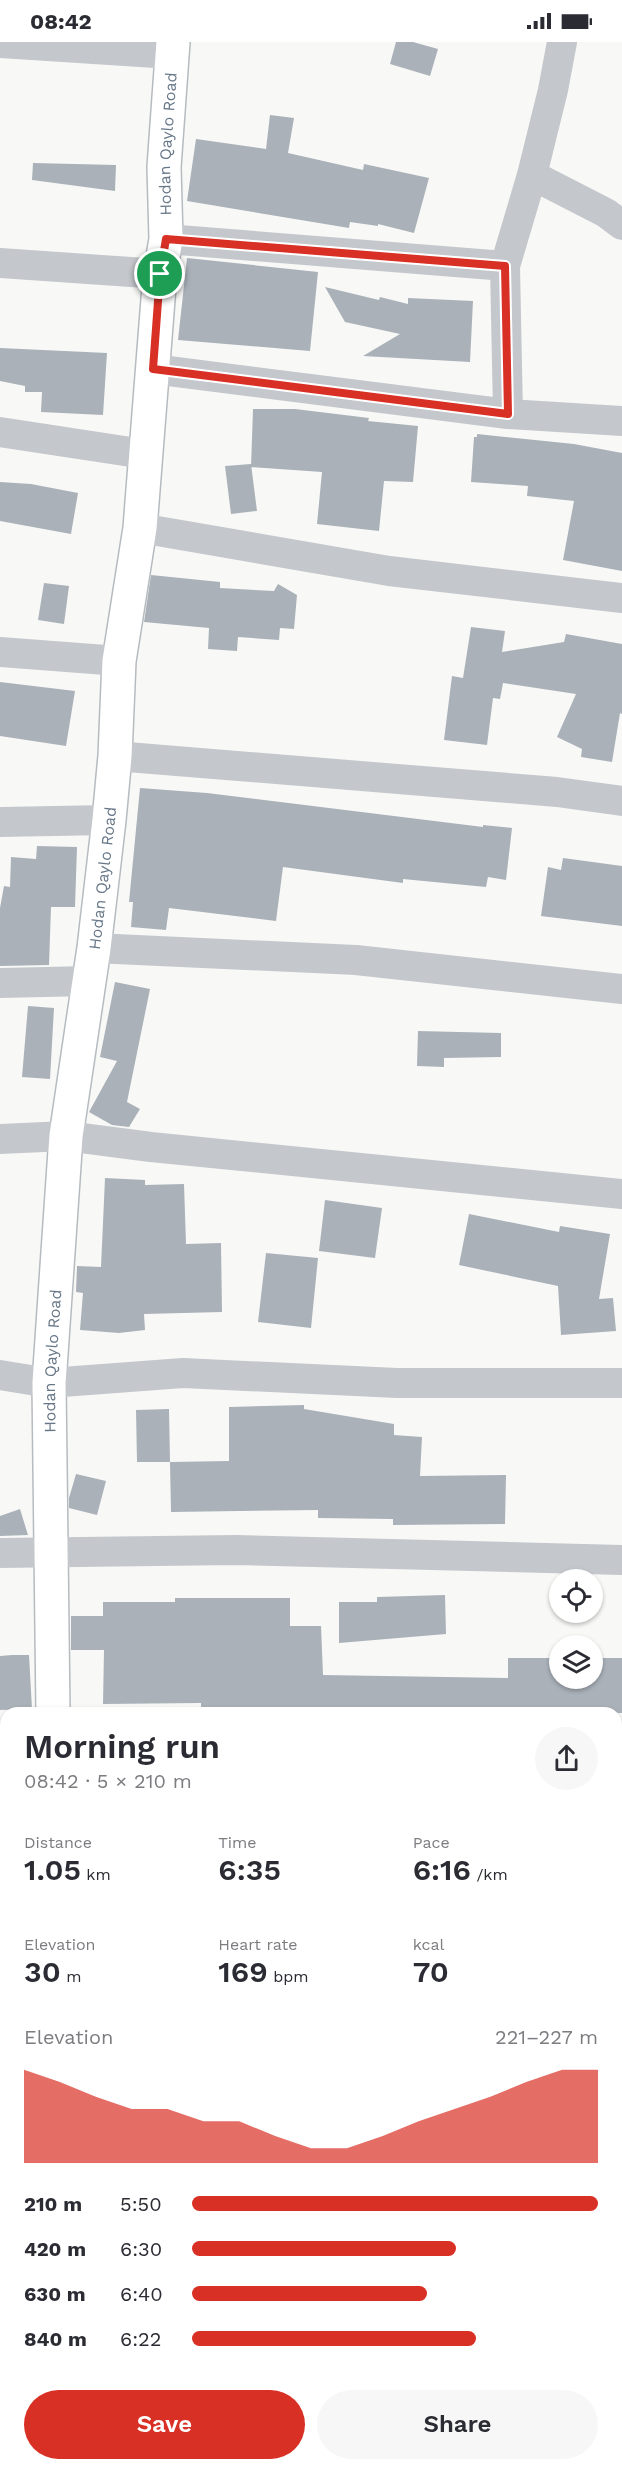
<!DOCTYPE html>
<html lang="en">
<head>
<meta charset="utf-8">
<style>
  :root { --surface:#fff; --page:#f7f7f7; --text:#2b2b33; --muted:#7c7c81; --accent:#d93025 }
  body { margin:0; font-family:"Work Sans",sans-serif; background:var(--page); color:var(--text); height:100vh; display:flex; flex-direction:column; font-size:22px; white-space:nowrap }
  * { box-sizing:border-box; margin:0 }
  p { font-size:20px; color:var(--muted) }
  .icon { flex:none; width:33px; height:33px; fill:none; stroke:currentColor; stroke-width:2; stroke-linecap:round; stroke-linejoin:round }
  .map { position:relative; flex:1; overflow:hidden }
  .panel { position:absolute; left:0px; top:1665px; width:622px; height:764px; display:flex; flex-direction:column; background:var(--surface); border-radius:18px 18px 0 0; box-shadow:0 2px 4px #0004 }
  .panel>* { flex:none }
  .tools { position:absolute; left:549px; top:1527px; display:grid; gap:12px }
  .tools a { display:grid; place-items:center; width:54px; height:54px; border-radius:50%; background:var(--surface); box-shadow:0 2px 4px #0004; font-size:30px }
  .pin { position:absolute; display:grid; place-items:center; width:51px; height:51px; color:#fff; margin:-26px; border:3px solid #fff; border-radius:50%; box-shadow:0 2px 6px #0007 }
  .round { display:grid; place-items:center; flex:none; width:63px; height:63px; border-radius:32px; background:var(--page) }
  .headline { display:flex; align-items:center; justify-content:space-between; height:102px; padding:0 24px }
  h1 { font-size:33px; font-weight:600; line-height:45px }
  .metrics { display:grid; grid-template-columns:repeat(3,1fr); gap:9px; height:102px; padding:6px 24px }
  .metrics div { display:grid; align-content:center }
  .metrics b { font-size:30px; font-weight:600 }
  .metrics small { font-size:16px; font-weight:400 }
  .metrics p { font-size:16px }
  .chart { height:168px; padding:12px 24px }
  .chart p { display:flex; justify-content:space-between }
  .chart svg { width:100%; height:108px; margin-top:6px; fill:var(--accent); opacity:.7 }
  .primary-button { display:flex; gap:12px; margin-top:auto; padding:12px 24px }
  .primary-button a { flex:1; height:69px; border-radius:36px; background:var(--accent); color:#fff; font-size:24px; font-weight:600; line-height:69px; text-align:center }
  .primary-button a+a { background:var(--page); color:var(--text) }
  ul { padding:0 24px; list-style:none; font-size:20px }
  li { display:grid; grid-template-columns:96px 72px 1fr; align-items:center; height:45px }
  li i { height:15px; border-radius:8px; background:var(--accent) }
  .status { display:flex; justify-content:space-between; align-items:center; height:42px; padding:0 30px; background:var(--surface); direction:ltr }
  .status svg { height:16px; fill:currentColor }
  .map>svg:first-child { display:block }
  .building { fill:#aab1b9 }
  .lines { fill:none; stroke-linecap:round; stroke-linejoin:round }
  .secondary-casing { stroke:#b6bbc0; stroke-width:36 }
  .street { stroke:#c4c8cc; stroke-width:30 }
  .secondary { stroke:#fff; stroke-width:33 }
  .route-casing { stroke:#fff; stroke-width:12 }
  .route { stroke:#d93025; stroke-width:8 }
  .labels { text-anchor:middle; stroke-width:6; stroke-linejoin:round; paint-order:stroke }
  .street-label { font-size:16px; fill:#677788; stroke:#fff }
</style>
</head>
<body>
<div class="status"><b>08:42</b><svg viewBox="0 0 49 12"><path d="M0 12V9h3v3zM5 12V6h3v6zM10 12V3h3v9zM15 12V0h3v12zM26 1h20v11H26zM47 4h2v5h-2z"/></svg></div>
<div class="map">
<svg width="622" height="2428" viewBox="0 0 622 2428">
  <rect width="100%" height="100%" fill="#f8f9f6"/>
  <path class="building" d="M396,0H413L438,7L430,34L390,22Z
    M270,73L294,76L288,111L363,128L364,122L429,136L414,191L378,182V184L350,180L349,186L187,159L196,97L266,107Z
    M33,121L116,123L115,149L32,138Z
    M187,216L318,230L310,309L178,298Z
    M325,245L379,258L380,255L408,262V256L473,259L470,320L363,314L400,292L345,280Z
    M0,306L107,311L103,373L41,370L42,350H25V344L0,339Z
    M253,367H295L369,376L368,379L418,384L413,440L384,439L379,489L317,482L322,430L251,425Z
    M477,392L574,402L622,411V529L563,518L574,459L527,454L528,444L471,440L474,395H477Z
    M251,422L257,469L231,472L225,424Z
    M0,440L31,442L78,451L71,492L0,479Z
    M151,533L220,540V546L274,549L278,542L297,553L294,587L280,586L279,598L238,595L237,609L208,607L209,586L144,580Z
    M44,541L69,544L64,582L38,578Z
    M471,585L505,589L502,610L564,600L566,592L622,602V672L620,671L612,720L581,715L582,707L557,695L576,652L503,641L500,657L493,656L487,703L444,698L452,634L463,636Z
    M0,640L75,649L66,704L0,694Z
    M140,746L207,751L483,785V783L512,786L506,838L488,835L486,845L403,837V841L283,825L276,879L169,866L166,888L131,885L133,860H129Z
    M37,804L77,805L75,865H51L49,923L0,924V866L4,844L10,845L11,815L36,817Z
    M563,816L622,824V884L541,874L548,825L561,828Z
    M115,940L150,947L127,1060L140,1067L129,1085L112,1083L89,1070L117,1019L100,1015Z
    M28,964L54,966L50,1037L22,1035Z
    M418,989L501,991V1015L444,1016V1025L417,1024Z
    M105,1136L145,1138V1143L184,1142L186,1202L221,1201L222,1270L144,1272L145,1288L119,1291L80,1288L83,1251L76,1250L77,1224L101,1225Z
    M325,1158L382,1166L375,1216L319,1209Z
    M469,1172L559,1190L560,1184L610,1192L599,1257L613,1256L616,1289L561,1293L558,1244L459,1223Z
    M266,1211L318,1216L311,1286L258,1280Z
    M304,1363V1367L394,1382V1393L422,1395L420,1434L506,1433L505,1482L393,1483V1477L318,1476V1468L171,1470L170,1420L229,1419V1365Z
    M169,1367L170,1420H137L136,1368Z
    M76,1432L106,1439L97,1473L69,1466V1456Z
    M20,1467L28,1493L0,1494V1474Z
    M445,1553L446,1592L339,1601V1560H377V1555Z
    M175,1556H290V1584H321L323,1633L508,1636V1616H560V1636H592V1616H622V1671H201V1661L103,1662L104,1608H71V1574H103V1560H175Z
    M12,1613H29L32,1667L0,1668V1614Z"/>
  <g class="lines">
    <defs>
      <g id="secondary">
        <path id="s1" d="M53,1671L49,1341L66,1094L94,906L109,778L115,714L119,619L140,486L160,232L166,197L164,125L173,0"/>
        <path d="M76,2422V2428"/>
      </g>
    </defs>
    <use href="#secondary" class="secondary-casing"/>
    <path class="street" d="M0,1L171,12
      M532,133L606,171L622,183
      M166,197L505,224
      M0,221L160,232
      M153,327L508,372L622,379
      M508,372L505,224L532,133L553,48L562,0
      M0,390L144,412
      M140,486L389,529L622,556
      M0,610L119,619
      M115,714L557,750L622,759
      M0,780L109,778
      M94,906L356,918L622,947
      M0,941L89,939
      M0,1097L66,1094L151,1105L622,1152
      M0,1333L49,1341L183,1331L397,1341H622
      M0,1511L236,1508L622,1518
      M0,1710H6
      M616,1723H622
      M0,1902L6,1903
      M616,1915H622
      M616,2103H622
      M0,2104H6
      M616,2296L622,2297
      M0,2300H6"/>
    <use href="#secondary" class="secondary"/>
  </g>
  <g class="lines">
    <defs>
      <path id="route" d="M166,197L505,224L508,372L153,327L160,232Z"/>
    </defs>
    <use href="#route" class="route-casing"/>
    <use href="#route" class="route"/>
  </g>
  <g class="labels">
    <g class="street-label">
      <text dy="6" stroke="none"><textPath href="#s1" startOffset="1576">Hodan Qaylo Road</textPath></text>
      <text dy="6" stroke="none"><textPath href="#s1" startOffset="838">Hodan Qaylo Road</textPath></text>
      <text dy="6" stroke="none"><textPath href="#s1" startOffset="352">Hodan Qaylo Road</textPath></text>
    </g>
  </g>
</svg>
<div class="tools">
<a><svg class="icon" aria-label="locate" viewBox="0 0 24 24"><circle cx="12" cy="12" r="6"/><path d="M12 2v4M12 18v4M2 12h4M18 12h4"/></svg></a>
<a><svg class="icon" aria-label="layers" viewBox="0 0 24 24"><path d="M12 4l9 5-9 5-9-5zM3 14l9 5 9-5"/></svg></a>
</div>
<div class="pin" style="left:160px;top:232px;background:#1e9e55"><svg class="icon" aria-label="arrive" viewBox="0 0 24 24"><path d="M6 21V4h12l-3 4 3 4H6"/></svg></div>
<section class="panel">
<div class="headline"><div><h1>Morning run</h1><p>08:42 · 5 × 210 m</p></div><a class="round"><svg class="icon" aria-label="share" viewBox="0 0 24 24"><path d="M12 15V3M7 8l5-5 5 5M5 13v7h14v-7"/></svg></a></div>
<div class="metrics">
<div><p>Distance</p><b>1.05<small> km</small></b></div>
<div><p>Time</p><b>6:35</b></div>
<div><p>Pace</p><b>6:16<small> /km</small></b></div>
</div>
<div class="metrics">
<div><p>Elevation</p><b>30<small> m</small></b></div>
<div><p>Heart rate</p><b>169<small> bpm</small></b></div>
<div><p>kcal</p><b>70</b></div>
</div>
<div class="chart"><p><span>Elevation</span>221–227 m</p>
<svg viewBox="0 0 160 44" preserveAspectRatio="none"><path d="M0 44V6L10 11L20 17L30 22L40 22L50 27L60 27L70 33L80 38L90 38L100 33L110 27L120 22L130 17L140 11L150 6L160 6V44z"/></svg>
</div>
<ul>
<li><b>210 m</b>5:50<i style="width:100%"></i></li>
<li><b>420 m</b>6:30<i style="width:65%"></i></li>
<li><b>630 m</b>6:40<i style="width:58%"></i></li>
<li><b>840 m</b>6:22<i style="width:70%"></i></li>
</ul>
<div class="primary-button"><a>Save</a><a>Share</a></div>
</section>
</div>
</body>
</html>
